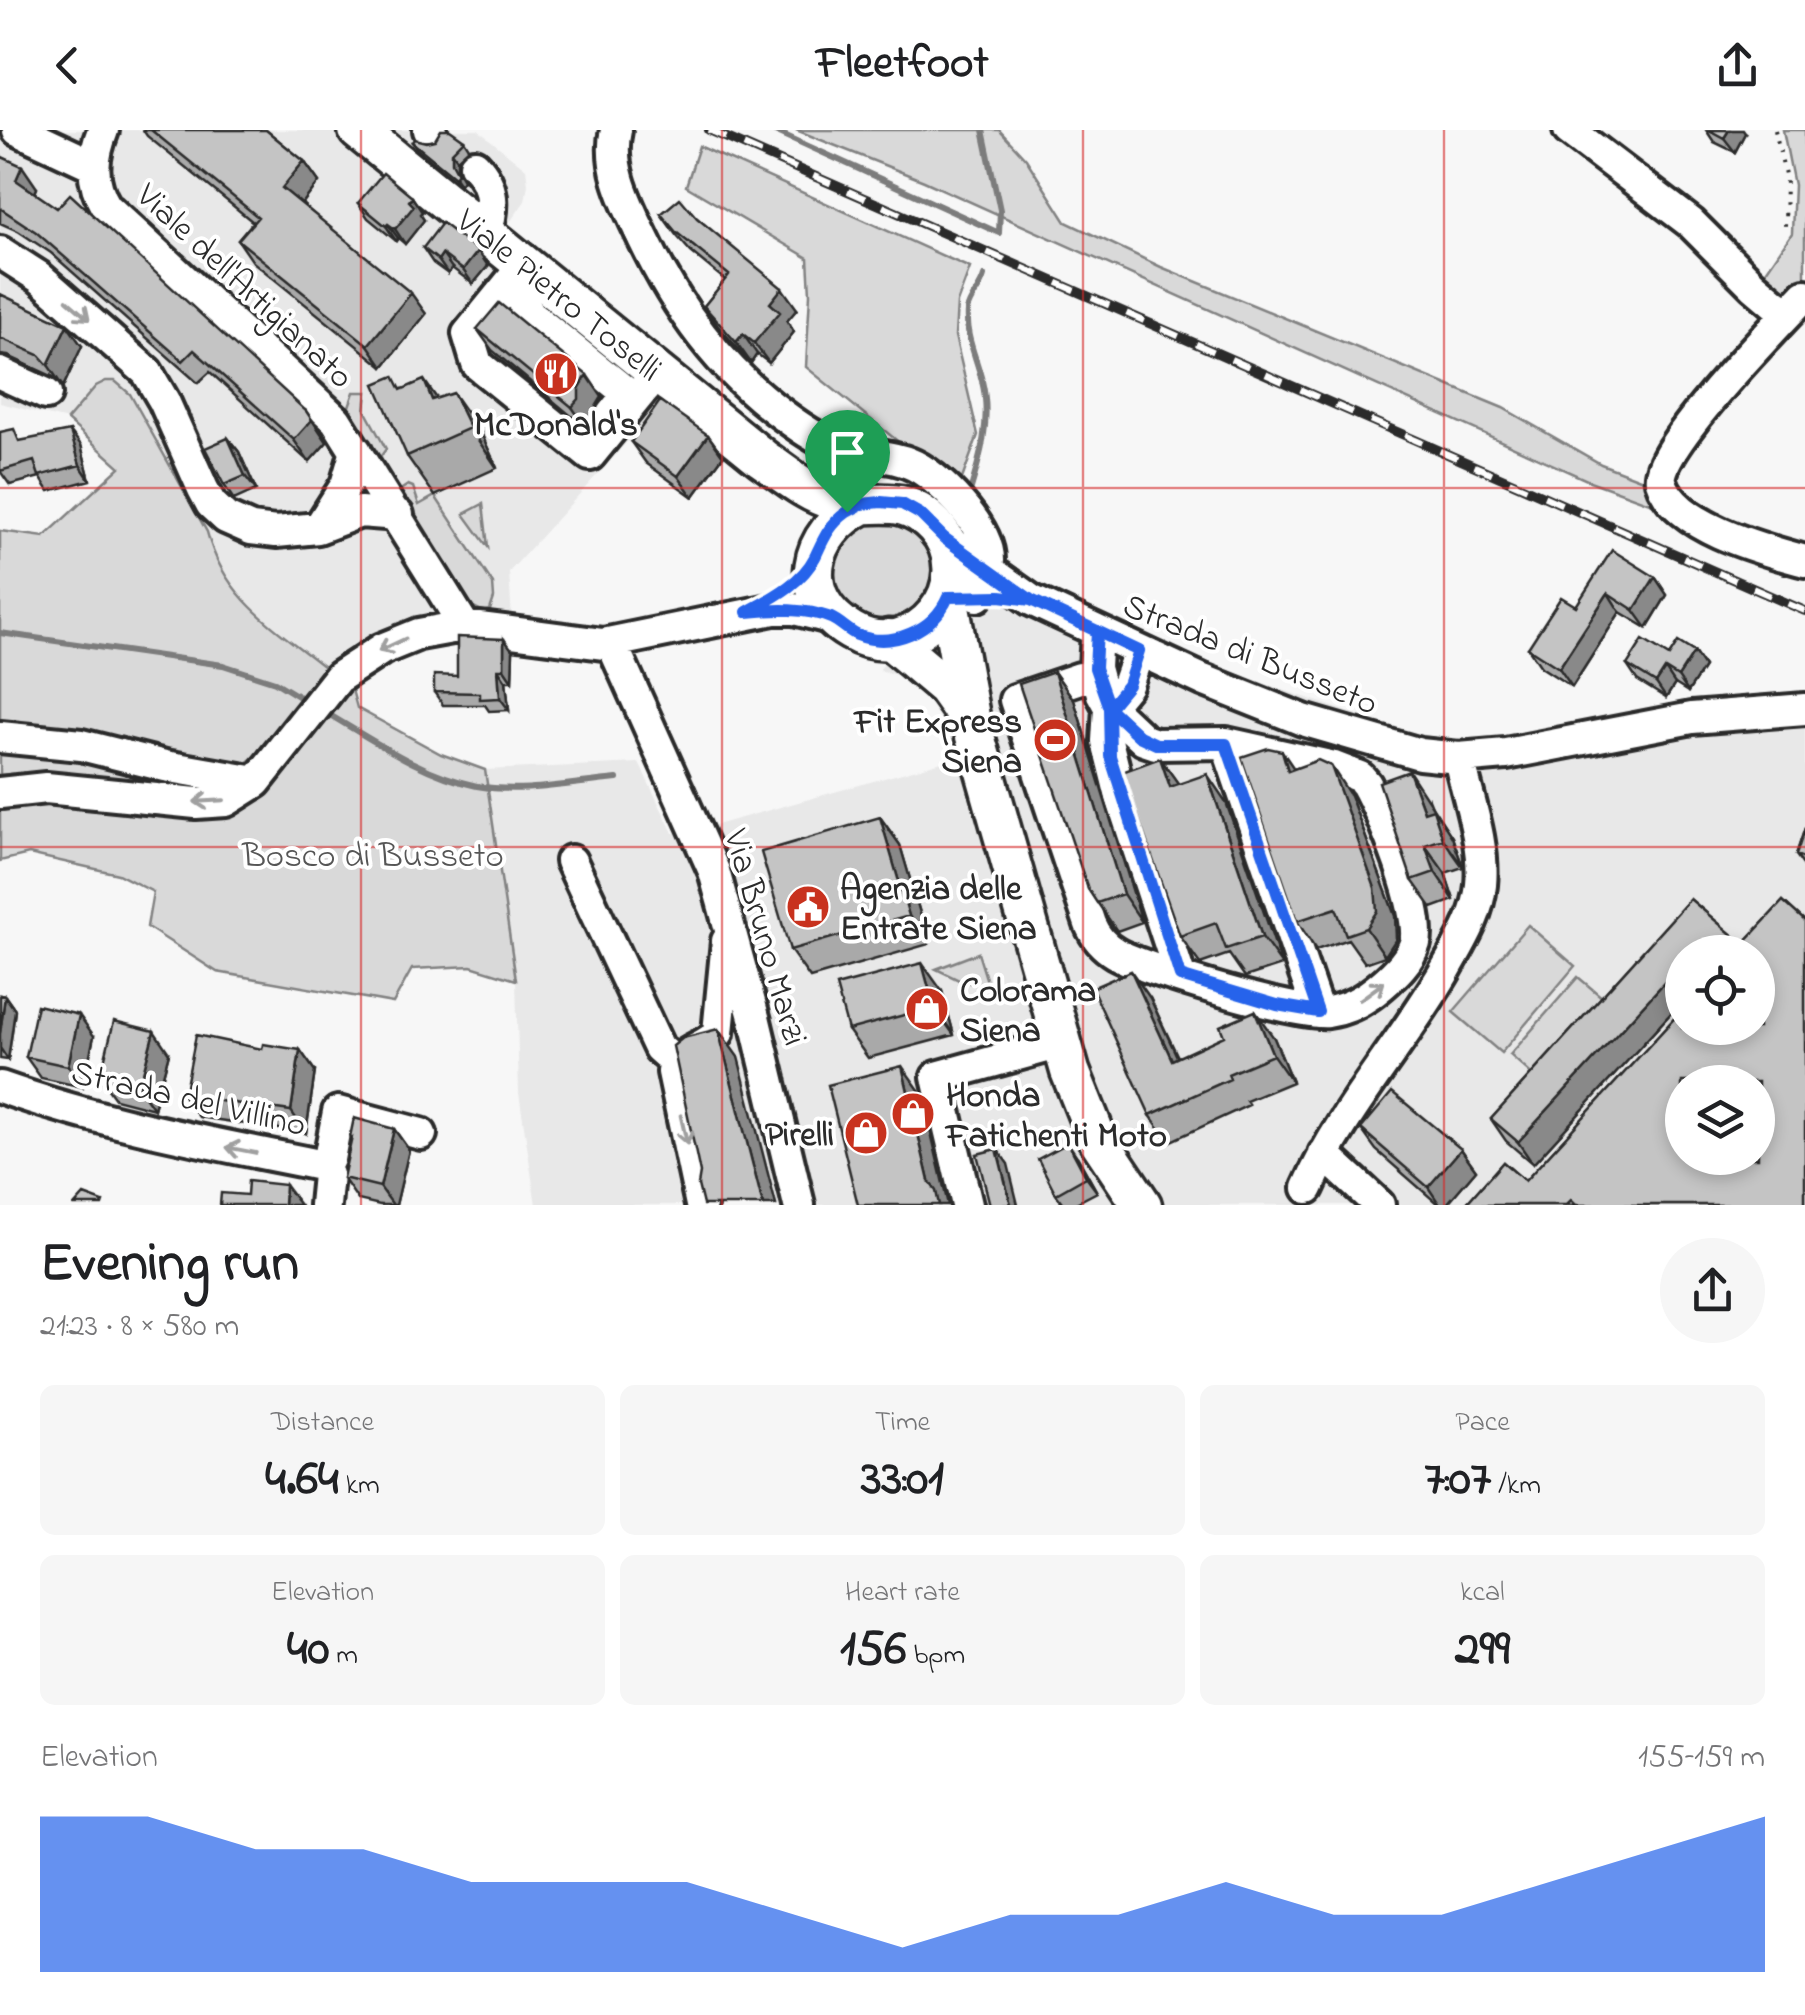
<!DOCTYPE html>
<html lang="en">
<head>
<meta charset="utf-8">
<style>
  :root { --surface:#fff; --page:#f6f6f6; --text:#202124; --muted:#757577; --accent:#2563eb }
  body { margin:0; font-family:"Indie Flower",sans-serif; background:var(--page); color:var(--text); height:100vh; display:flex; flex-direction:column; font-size:38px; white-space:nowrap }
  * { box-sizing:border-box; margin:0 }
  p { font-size:32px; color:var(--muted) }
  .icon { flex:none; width:55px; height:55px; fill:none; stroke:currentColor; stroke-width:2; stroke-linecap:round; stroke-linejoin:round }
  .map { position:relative; height:1075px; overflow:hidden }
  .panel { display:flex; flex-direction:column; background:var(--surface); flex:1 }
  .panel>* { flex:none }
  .tools { position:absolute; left:1665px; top:805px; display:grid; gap:20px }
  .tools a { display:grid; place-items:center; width:110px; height:110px; border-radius:50%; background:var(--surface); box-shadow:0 5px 15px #0003; font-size:50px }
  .pin { position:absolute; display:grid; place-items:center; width:85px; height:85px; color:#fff; margin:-102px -42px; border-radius:50% 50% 50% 0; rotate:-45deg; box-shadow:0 0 10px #0007 }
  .pin .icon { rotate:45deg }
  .round { display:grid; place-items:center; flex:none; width:105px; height:105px; border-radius:52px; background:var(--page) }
  .headline { display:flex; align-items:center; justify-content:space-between; height:170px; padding:0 40px }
  h1 { font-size:55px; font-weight:800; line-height:75px }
  .stats { display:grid; grid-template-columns:repeat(3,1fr); gap:15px; height:170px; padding:10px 40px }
  .stats div { display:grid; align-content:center; border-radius:15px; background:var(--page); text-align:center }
  .stats b { font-size:50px; font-weight:800 }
  .stats small { font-size:28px; font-weight:400 }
  .stats p { font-size:28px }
  .chart { height:280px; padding:20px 40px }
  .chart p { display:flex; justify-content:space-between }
  .chart svg { width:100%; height:180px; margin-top:10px; fill:var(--accent); opacity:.7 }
  header { display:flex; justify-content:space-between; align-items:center; height:130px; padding:0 40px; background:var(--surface); font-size:45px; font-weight:800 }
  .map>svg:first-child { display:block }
  .built { fill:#e8e8e8; fill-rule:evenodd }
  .green { fill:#d9d9d9; stroke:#828282; stroke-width:2.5 }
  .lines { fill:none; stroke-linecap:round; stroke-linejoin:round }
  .stream { stroke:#7b7b7b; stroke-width:6 }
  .minor-casing { stroke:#2b2b2b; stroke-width:38 }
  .major-casing { stroke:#2b2b2b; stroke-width:45 }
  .path { stroke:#2b2b2b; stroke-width:4; stroke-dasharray:2.5 8; stroke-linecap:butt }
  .minor { stroke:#fff; stroke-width:30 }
  .major { stroke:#fff; stroke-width:38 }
  .rail-casing { stroke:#2b2b2b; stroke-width:10 }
  .rail { stroke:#fff; stroke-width:6; stroke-dasharray:19; stroke-linecap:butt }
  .wall { fill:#a9a9a9; stroke:#2b2b2b; stroke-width:2.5; fill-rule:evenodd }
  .shaded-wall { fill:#898989; stroke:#2b2b2b; stroke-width:2.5 }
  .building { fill:#c4c4c4; stroke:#2b2b2b; stroke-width:2.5; fill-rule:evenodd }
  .oneway { stroke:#a0a0a0 }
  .route-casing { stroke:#fff; stroke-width:20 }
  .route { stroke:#2563eb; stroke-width:12 }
  .grid { fill:none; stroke:#d62828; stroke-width:2.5; stroke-opacity:0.55 }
  .labels { text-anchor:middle; stroke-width:8; stroke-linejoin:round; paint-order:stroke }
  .street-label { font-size:35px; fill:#2b2b2b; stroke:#fff }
  .poi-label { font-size:35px; font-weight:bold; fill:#2b2b2b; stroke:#fff; text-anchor:start }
  .park-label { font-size:35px; fill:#565656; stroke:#fff }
</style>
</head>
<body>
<header><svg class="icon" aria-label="back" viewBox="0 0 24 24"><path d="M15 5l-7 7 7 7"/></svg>Fleetfoot<svg class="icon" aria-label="share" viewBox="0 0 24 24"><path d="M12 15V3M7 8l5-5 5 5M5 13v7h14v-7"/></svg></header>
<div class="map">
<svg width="1805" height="1075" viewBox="0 0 1805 1075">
  <rect width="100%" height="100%" fill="#f7f7f7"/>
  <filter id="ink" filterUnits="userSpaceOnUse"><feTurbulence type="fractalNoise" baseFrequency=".01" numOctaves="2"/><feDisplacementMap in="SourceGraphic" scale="20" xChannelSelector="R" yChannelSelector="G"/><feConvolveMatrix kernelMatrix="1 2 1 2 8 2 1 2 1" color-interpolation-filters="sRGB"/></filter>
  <g filter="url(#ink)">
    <path class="built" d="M0,0H478L526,39L528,54L525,71L485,127L663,272L509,442L512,490L328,540L239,468L213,425L207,402L130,264L96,256L67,290L0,273Z
      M1021,474L1081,500L1091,479L1164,514L1245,547L1396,598L1464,614L1566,623L1805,585V1075H536L519,963L516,850L485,640L639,633L673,703L709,697L956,628L939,579L906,548L879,540L889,528L976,482L993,476ZM1682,822H1758V898H1682ZM1682,952H1758V1028H1682Z"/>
    <path class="green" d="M796,0H999L1026,29L1066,92L1161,137L1503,278L1601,334L1648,352L1655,375L1587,350L924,51Z
      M1783,0H1805V149L1790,170L1762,147L1792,103L1794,55Z
      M699,16L970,138L957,173L955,206L978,305L958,360L806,237L810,164L808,128L686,56Z
      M106,251H115L130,264L207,402C224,469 277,499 328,540C295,582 262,630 213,655L37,642L0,645V401L44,407L120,337L67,290L96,256Z
      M354,262H367L365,280L386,319L381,326L376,327L347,282Z
      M408,355L413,357L419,375L435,366L493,454L494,468L490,480L484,482L472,476L399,367V361Z
      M483,374L488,417L464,384Z
      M882,390C913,392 921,406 938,429L930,476L885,499C874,493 858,489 848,481C842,477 839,468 836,461C819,427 851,397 882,390Z
      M351,556L357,578L441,624L485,640L516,850L471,836L412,839L393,873L217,842L147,797L153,762L118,744L29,724L0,731V681L47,673L107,677L249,671L283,644Z
      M1528,795L1575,836L1501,923L1453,882Z
      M978,823L989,858L959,850L936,839Z
      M1578,847L1616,879L1547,958L1510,925Z"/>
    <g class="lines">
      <path class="stream" d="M773,0L999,103L1000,80L983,0
        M968,368C980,329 992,291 982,251C976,226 965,206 967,181C969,168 981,159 984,146
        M0,503L223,535L275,552L308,572
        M323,581C371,609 422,645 477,656C522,664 572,653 617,649"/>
      <defs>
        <path id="minor" d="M18,0L93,35
          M103,0C92,28 90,50 106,77L336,290L465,497
          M429,0L431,1
          M616,0C607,38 627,74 643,108C677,179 719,238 783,285C803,300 825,315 849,321C869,326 891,325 909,333C938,344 989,397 989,430C988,442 982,455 977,466
          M1569,0L1691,93L1754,156L1787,184
          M475,35C495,56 494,78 486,104
          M0,122L39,147L147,242L164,271L203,359L211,374L226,388L251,399L276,402L318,398L360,382L398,385
          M524,135L468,204L477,234L590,325L657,243
          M1805,165C1780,192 1653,321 1661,351C1674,397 1765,420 1805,431
          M520,167L530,185L628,264L612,284
          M0,243L46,264
          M320,396L346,355L356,321
          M944,408L1031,470L1203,550L1303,590L1420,624L1459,628L1506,624L1692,588L1805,579
          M1097,501L1095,538L1102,564L1109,577L1144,610L1156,614L1226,613L1334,637L1360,647L1366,654C1382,682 1423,783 1415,813C1410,830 1395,844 1382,855C1367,868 1349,879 1328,882C1297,885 1144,840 1115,823C1103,816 1095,806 1090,794L1015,570L1080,548H1097
          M612,514L714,741L755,891L799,1075
          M1139,521L1127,555L1109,577L1107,611L1121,667L1180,846
          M0,607L81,615L165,636L256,652
          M1226,613L1318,882
          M0,663L46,658L196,673L226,671L256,652L339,547L382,519L419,504L452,498H481L603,514L774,479H794L834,489
          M571,731L659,918L676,933
          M0,957C105,994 211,1013 320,1035L328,1045L325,1075
          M1324,1024L1379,1075
          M324,1037L329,1029L338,982L421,1004
          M1308,1058C1341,982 1404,912 1446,839C1461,812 1478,786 1481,755C1485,713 1468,669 1459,628
          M701,1075L673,942C680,918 704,920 718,903L727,811
          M967,1075L937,947L1061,913"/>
        <path id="major" d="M358,0L762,328C785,344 808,364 835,371C874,382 900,359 935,396C986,452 915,539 851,501C793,467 808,402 862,375
          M948,467L971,592L1070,941L1096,1006L1142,1075
          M889,509L946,557L968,588"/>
      </defs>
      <use href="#minor" class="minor-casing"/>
      <use href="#major" class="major-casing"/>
      <path class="path" d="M1775,0L1786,49L1785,97"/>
      <use href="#minor" class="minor"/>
      <use href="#major" class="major"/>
      <defs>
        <path id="rail" d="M709,0L1805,481"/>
      </defs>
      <use href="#rail" class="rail-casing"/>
      <use href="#rail" class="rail"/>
    </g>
    <path class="wall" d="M143,0H266L304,31L319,52L302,74L426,184L383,237L253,132L238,110L253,92L147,6Z
      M1706,0H1709L1745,3L1735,22L1714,12Z
      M464,10L469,18L457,29V39L463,50L460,54L417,19L412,12Z
      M0,26L37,58L35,63L327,312L309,332L210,242L198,253L51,123L18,101L0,93Z
      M412,67L422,82L420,84L424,90L405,114L398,108L396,111L368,88L358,73Z
      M661,84L697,88L797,179L787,191L794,202L769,233L757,224L751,233L718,196L704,176L725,150L691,122L676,105Z
      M423,118L488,136L473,154L452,138L448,144L433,133Z
      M0,164L82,216L63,257L54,247L8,226L0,225Z
      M477,199L602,267L594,280V290L587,299L492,220Z
      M403,259L437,268L481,303L497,338L435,366L407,326Z
      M708,305L723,326L693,367L646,333L631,312Z
      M228,308L239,322L256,360L234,370L224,355Z
      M22,311L81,315L90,350L49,361L40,347L10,355L0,341Z
      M1655,447L1667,465L1647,498L1620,482L1572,557L1541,537L1528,518L1576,476Z
      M513,521L512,551H506L509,580L489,581L485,575H443L434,562L457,546Z
      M1694,522L1704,537L1688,562L1675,554L1666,568L1637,550L1627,535Z
      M1054,542L1074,570L1142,792L1117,801L1088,759Z
      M1160,628L1178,654L1226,672L1282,835L1245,847L1229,824L1200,834L1180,806Z
      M1294,639L1350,665L1395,786L1396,809L1385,826L1365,833L1348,809L1316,820L1297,791Z
      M1429,669L1433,679L1452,707L1463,737L1445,743L1454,770L1432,778L1412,750Z
      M880,687L900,715L929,814L810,848L790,820Z
      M1805,698V738L1796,725Z
      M1690,769L1743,814L1783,771L1805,791V1075H1465L1503,1032L1525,1051L1682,880V898H1758V822H1682V871L1533,1034L1506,1011L1491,989ZM1682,952H1758V1028H1682Z
      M942,861L954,905L868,928L848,900Z
      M0,865L5,866L15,880L8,930L0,929Z
      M1150,868L1178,927L1274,908L1292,952L1246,971L1249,975L1169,1012L1150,985Z
      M94,906L83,957L41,948L26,927Z
      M262,919L300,920L315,941L306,1003L199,987L184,966Z
      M169,923L154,979L115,969L100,948Z
      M394,999L409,1020L396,1075H380L358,1070L343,1048L352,1010L350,1007Z
      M1361,999L1461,1019L1476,1040L1446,1075H1439L1376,1020Z
      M1078,1028L1097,1062L1072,1075H1064L1056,1064Z"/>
    <path class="shaded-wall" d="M1729,0H1743L1745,3L1735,22L1724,8Z
      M452,22L457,29V39L463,50L460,54L455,47L452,32Z
      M304,31L319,52L297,80L282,58Z
      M22,36L37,58L31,72L16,50Z
      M412,67L422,82L420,84L424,90L405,114L395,99Z
      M388,94L398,108L396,111L386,96Z
      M478,121L488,136L473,154L463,140Z
      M442,124L452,138L448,144L438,130Z
      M782,158L797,179L787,191L794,202L769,233L754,213L770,173Z
      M411,163L426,184L383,237L368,215Z
      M67,195L82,216L63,257L48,235Z
      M743,204L757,224L751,233L736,212Z
      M587,245L602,267L594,280V290L587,299L572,277L579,259Z
      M424,250L452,290L432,270Z
      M453,263L481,303L497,338L470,298Z
      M306,281L327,312L309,332L294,310Z
      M70,301L81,315L90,350L80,335Z
      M708,305L723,326L693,367L678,346Z
      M228,308L239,322L256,360L245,346Z
      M1655,447L1667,465L1647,498L1634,480Z
      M1608,463L1620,482L1572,557L1559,538Z
      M504,509L513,521L512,551L504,539Z
      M1694,522L1704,537L1688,562L1678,547Z
      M498,539L506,551L509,580L500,568Z
      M1665,539L1675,554L1666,568L1656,553Z
      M1054,542L1074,570L1142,792L1123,764Z
      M1282,621L1301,649L1288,641Z
      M1160,628L1180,656L1170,657Z
      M1331,636L1350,665L1395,786L1396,809L1385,826L1366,798Z
      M1409,641L1452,707L1463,737L1424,682Z
      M1207,644L1226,672L1282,835L1262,807Z
      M880,687L900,715L929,814L909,786Z
      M1425,715L1445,743L1454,770L1435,742Z
      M922,833L942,861L954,905L934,877Z
      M1682,833V871L1533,1034L1518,1012Z
      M1131,841L1150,868L1191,957L1172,930Z
      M5,866L15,880L8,930L0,918V903Z
      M1255,881L1274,908L1292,952L1273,925Z
      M79,885L94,906L83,957L68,936Z
      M718,899L738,927L776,1075H763Z
      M154,901L169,923L154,979L139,958Z
      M300,920L315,941L306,1003L291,981Z
      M902,936L922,964L948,1075H939L929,1051Z
      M394,999L409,1020L396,1075H393L380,1057Z
      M1068,1013L1078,1028L1097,1062L1086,1047Z
      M997,1019L1008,1034L1018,1075H1011Z
      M1461,1019L1476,1040L1446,1075H1440L1428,1057Z
      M285,1055L300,1075H284Z"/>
    <path class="building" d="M151,0H266L304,31L282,58L411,163L368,215L238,110L258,87Z
      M441,0H450L464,10L452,22V32L458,43L455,47L412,12L414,9L426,12L435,10Z
      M1709,0H1729L1724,8Z
      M0,26L22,36L16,50L57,78L70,64L306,281L312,290L294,310L194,220L183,231L36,102L0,78Z
      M383,43L412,67L409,71L414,76L395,99L388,94L386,96L358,73Z
      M680,68L697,88L782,158L770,173L780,182L754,213L743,204L736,212L704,176L729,145L676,102L661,84Z
      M442,93L478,121L463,140L442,124L438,130L423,118Z
      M0,164L67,195L48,235L39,225L0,208Z
      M499,173L587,245L579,259V269L572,277L477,199Z
      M394,246L401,260L424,250L432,270L453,263L470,298L407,326L375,254Z
      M660,271L708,305L678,346L631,312Z
      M14,299L19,311L70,301L80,335L39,346L34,331L0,341V302Z
      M228,308L245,346L224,355L205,318Z
      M1612,420L1655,447L1634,480L1608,463L1559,538L1528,518L1561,467L1576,476Z
      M457,507L504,509V539H498L500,568L480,569V563L434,562V545L457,546Z
      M1643,510L1669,526L1678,512L1694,522L1678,547L1665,539L1656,553L1627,535Z
      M1054,542L1123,764L1097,773L1088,759L1019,554Z
      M1268,618L1282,621L1288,641L1318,630L1331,636L1375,758L1377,781L1366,798L1346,805L1336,778L1297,791L1241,627Z
      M1160,628L1170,657L1207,644L1262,807L1226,819L1216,793L1180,806L1122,642Z
      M1409,641L1424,682L1433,679L1443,709L1425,715L1435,742L1412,750L1379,652Z
      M880,687L909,786L790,820L761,722Z
      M1805,698V729L1796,725Z
      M1690,769L1743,814L1783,771L1805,791V1075H1576L1571,1070L1566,1075H1465L1503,1032L1525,1051L1682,880V898H1758V822H1682V833L1518,1012L1491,989ZM1682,952H1758V1028H1682Z
      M922,833L934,877L848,900L836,856Z
      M1131,841L1172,930L1224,906L1220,896L1255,881L1273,925L1228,944L1230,949L1150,985L1092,858Z
      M0,865L5,866L0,903Z
      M37,875L79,885L68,936L26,927Z
      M114,891L154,901L139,958L100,948Z
      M718,899L763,1075H703L698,1055L700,1043L673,916L683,908Z
      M196,905L262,919L263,914L300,920L291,981L184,966Z
      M902,936L929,1051L936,1061L939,1075H858L828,955Z
      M1392,962L1461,1019L1428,1057L1361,999Z
      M354,988L394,999L380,1057L343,1048L352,1007H350Z
      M1068,1013L1086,1047L1056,1064L1038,1029Z
      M997,1019L1011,1075H990L977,1024Z
      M248,1051L285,1055L284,1075H220L221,1063L247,1065Z
      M84,1065L103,1072L102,1075H75Z"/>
    <defs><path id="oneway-shaft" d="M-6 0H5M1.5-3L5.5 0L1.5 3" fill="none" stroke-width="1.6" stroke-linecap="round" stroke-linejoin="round" transform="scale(2.5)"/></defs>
    <g class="oneway">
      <use href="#oneway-shaft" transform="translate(78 180) rotate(41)"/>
      <use href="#oneway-shaft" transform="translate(392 515) rotate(155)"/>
      <use href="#oneway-shaft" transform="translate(209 671) rotate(177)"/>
      <use href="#oneway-shaft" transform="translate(1372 861) rotate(-36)"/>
      <use href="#oneway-shaft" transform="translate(684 1000) rotate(77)"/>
      <use href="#oneway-shaft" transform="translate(241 1020) rotate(-169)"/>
    </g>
  </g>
  <g class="lines" filter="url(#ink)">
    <defs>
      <path id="route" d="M847,382C829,395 824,408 815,427C801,454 772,468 747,482C776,479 804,478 831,488C840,492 848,501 857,505C892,519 934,500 948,467L1000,466L1031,470L1097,501L1095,538L1109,578L1110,626L1180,846L1277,875L1318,882L1226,614H1156L1139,606L1109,578L1128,555L1139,521L1031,470L944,408L920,384L902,374L881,372L862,374L847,382"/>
    </defs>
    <use href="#route" class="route-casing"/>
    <use href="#route" class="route"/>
  </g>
  <path class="grid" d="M361,0V1075M722,0V1075M1083,0V1075M1444,0V1075M0,358H1805M0,717H1805"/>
  <defs>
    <symbol id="restaurant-disc" viewBox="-11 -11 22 22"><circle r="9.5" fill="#c8321e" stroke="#fff"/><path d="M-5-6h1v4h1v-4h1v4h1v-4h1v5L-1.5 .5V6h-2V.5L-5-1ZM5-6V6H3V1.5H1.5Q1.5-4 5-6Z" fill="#fff"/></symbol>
    <symbol id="stadium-disc" viewBox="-11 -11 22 22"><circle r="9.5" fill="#c8321e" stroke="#fff"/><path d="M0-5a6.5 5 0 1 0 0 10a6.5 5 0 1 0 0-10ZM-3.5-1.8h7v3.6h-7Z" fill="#fff"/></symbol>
    <symbol id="civic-disc" viewBox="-11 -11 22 22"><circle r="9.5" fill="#c8321e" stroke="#fff"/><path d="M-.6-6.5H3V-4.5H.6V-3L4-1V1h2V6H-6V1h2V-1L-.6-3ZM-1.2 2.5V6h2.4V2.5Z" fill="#fff"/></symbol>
    <symbol id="shop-disc" viewBox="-11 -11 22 22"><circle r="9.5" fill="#c8321e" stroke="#fff"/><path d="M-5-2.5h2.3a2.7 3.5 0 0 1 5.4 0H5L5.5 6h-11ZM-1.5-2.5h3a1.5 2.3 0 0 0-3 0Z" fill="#fff"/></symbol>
  </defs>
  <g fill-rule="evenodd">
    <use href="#restaurant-disc" x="531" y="219" width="50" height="50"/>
    <use href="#stadium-disc" x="1030" y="585" width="50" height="50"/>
    <use href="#civic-disc" x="783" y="752" width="50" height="50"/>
    <use href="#shop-disc" x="902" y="854" width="50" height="50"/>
    <use href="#shop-disc" x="888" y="959" width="50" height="50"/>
    <use href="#shop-disc" x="841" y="978" width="50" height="50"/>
  </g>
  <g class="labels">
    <g class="street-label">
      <text transform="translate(246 155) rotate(43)" y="12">Viale dell'Artigianato</text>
      <text transform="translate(560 164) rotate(39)" y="12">Viale Pietro Toselli</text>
      <text transform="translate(1251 523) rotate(22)" y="12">Strada di Busseto</text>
      <text transform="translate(767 807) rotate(74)" y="12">Via Bruno Marzi</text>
      <text transform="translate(189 967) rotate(13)" y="12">Strada del Villino</text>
    </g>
    <g class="poi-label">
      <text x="556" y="305" text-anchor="middle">McDonald's</text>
      <text x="1022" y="602" text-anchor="end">Fit Express<tspan x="1022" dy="40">Siena</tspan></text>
      <text x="840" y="769">Agenzia delle<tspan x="840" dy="40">Entrate Siena</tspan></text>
      <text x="960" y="871">Colorama<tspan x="960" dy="40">Siena</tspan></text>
      <text x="946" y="976">Honda<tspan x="946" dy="40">Fatichenti Moto</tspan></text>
      <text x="834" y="1015" text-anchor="end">Pirelli</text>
    </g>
    <g class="park-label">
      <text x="373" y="736">Bosco di Busseto</text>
    </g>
  </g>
</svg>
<div class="tools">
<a><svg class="icon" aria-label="locate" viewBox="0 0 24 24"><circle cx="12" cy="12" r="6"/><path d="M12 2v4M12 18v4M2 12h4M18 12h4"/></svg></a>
<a><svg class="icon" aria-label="layers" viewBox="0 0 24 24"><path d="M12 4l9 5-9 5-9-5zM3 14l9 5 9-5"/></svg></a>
</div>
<div class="pin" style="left:847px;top:382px;background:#1e9e55"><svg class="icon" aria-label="arrive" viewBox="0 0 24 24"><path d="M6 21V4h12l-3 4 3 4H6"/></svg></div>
</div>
<section class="panel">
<div class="headline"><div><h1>Evening run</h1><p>21:23 · 8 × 580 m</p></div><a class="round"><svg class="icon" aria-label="share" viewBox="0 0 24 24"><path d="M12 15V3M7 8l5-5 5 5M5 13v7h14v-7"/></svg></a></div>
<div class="stats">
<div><p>Distance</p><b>4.64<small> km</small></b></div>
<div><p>Time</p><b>33:01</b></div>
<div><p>Pace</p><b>7:07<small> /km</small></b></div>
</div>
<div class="stats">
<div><p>Elevation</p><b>40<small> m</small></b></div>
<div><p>Heart rate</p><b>156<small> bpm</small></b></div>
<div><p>kcal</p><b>299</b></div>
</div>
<div class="chart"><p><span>Elevation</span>155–159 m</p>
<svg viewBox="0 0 160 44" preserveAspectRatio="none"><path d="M0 44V6L10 6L20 14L30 14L40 22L50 22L60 22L70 30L80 38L90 30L100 30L110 22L120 30L130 30L140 22L150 14L160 6V44z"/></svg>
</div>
</section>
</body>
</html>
